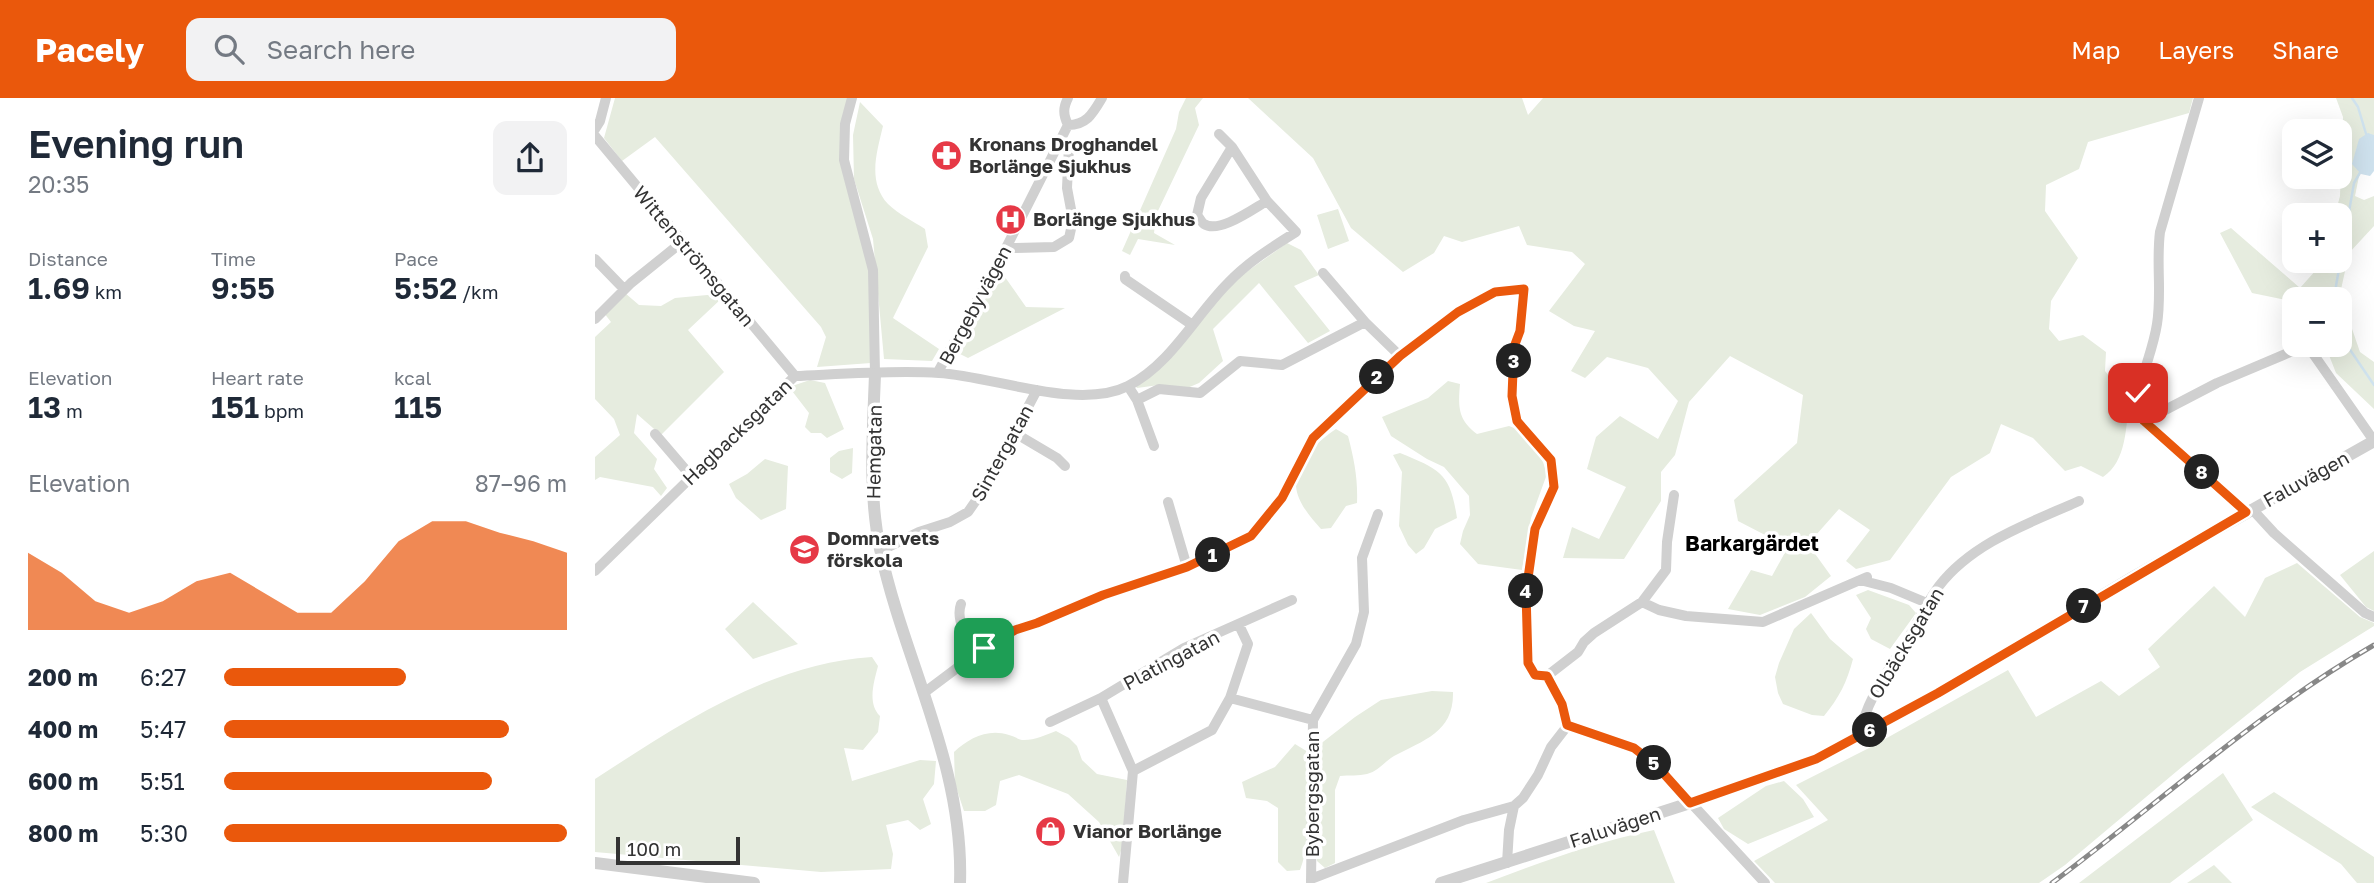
<!DOCTYPE html>
<html lang="en">
<head>
<meta charset="utf-8">
<style>
  :root { --surface:#fff; --page:#f2f2f3; --text:#1f2937; --muted:#747a83; --accent:#ea580c }
  body { margin:0; font-family:"Golos Text",sans-serif; background:var(--page); color:var(--text); height:100vh; display:flex; flex-direction:column; font-size:26px; white-space:nowrap }
  * { box-sizing:border-box; margin:0 }
  p { font-size:23px; color:var(--muted) }
  .icon { flex:none; width:38px; height:38px; fill:none; stroke:currentColor; stroke-width:2; stroke-linecap:round; stroke-linejoin:round }
  .map { position:relative; flex:1; overflow:hidden }
  .drawer { display:flex; flex-direction:column; background:var(--surface); width:595px }
  .drawer>* { flex:none }
  .fabs { position:absolute; left:1687px; top:21px; display:grid; gap:14px }
  .fabs a { display:grid; place-items:center; width:70px; height:70px; border-radius:14px; background:var(--surface); box-shadow:0 7px 28px #0002; font-size:35px }
  .scale { position:absolute; left:21px; bottom:18px; width:124px; box-sizing:border-box; padding-left:7px; border:4px solid #333; border-top:0; font-size:19px; line-height:24px; white-space:nowrap; color:#333; -webkit-text-stroke:5px #fff; paint-order:stroke }
  .pin { position:absolute; display:grid; place-items:center; width:60px; height:60px; color:#fff; margin:-30px; border-radius:14px; box-shadow:0 4px 10px #0006 }
  .km { position:absolute; width:35px; height:35px; margin:-18px; border-radius:50%; background:#222; color:#fff; font-size:19px; line-height:35px; text-align:center }
  .round { display:grid; place-items:center; flex:none; width:74px; height:74px; border-radius:14px; background:var(--page) }
  .headline { display:flex; align-items:center; justify-content:space-between; height:119px; padding:0 28px }
  h1 { font-size:38px; font-weight:600; line-height:52px }
  .stats { display:grid; grid-template-columns:repeat(3,1fr); gap:10px; height:119px; padding:7px 28px }
  .stats div { display:grid; align-content:center }
  .stats b { font-size:30px; font-weight:600 }
  .stats small { font-size:19px; font-weight:400 }
  .stats p { font-size:19px }
  .chart { height:196px; padding:14px 28px }
  .chart p { display:flex; justify-content:space-between }
  .chart svg { width:100%; height:126px; margin-top:7px; fill:var(--accent); opacity:.7 }
  ul { padding:0 28px; list-style:none; font-size:23px }
  li { display:grid; grid-template-columns:112px 84px 1fr; align-items:center; height:52px }
  li i { height:18px; border-radius:9px; background:var(--accent) }
  header { display:flex; align-items:center; gap:42px; box-sizing:border-box; height:98px; padding:0 35px; background:var(--accent); color:#fff }
  header strong { font-size:33px }
  nav { display:flex; gap:38px; margin-inline-start:auto; font-size:24px }
  .search { width:490px; height:63px; background:var(--page); display:flex; align-items:center; gap:18px; box-sizing:border-box; padding:0 24px; border-radius:14px; color:var(--muted); font-size:26px }
  main { display:flex; flex:1; min-height:0 }
  .map>svg:first-child { display:block }
  .green { fill:#e6ecdf }
  .water { fill:#cfe2ee }
  .lines { fill:none; stroke-linecap:round; stroke-linejoin:round }
  .stream { stroke:#cfe2ee; stroke-width:2.5 }
  .minor { stroke:#d0d0d0; stroke-width:10 }
  .tertiary { stroke:#d0d0d0; stroke-width:12 }
  .rail-casing { stroke:#888; stroke-width:5 }
  .rail { stroke:#fff; stroke-width:2.5; stroke-dasharray:8; stroke-linecap:butt }
  .route-casing { stroke:#fff; stroke-width:14 }
  .route { stroke:#ea580c; stroke-width:9 }
  .labels { text-anchor:middle; stroke-width:7; stroke-linejoin:round; paint-order:stroke }
  .poi-label { font-size:19px; font-weight:bold; fill:#333; stroke:#fff; text-anchor:start }
  .street-label { font-size:19px; fill:#333; stroke:#fff }
  .neighbourhood-label { font-size:21px; font-weight:bold; fill:#000; stroke:#fff }
</style>
</head>
<body>
<header>
<strong>Pacely</strong>
<div class="search"><svg class="icon" aria-label="search" viewBox="0 0 24 24"><circle cx="10" cy="10" r="6"/><path d="M15 15l6 6"/></svg>Search here</div>
<nav><a>Map</a><a>Layers</a><a>Share</a></nav>
</header>
<main>
<section class="drawer">
<div class="headline"><div><h1>Evening run</h1><p>20:35</p></div><a class="round"><svg class="icon" aria-label="share" viewBox="0 0 24 24"><path d="M12 15V3M7 8l5-5 5 5M5 13v7h14v-7"/></svg></a></div>
<div class="stats">
<div><p>Distance</p><b>1.69<small> km</small></b></div>
<div><p>Time</p><b>9:55</b></div>
<div><p>Pace</p><b>5:52<small> /km</small></b></div>
</div>
<div class="stats">
<div><p>Elevation</p><b>13<small> m</small></b></div>
<div><p>Heart rate</p><b>151<small> bpm</small></b></div>
<div><p>kcal</p><b>115</b></div>
</div>
<div class="chart"><p><span>Elevation</span>87–96 m</p>
<svg viewBox="0 0 160 44" preserveAspectRatio="none"><path d="M0 44V17L10 24L20 34L30 38L40 34L50 27L60 24L70 31L80 38L90 38L100 27L110 13L120 6L130 6L140 10L150 13L160 17V44z"/></svg>
</div>
<ul>
<li><b>200 m</b>6:27<i style="width:53%"></i></li>
<li><b>400 m</b>5:47<i style="width:83%"></i></li>
<li><b>600 m</b>5:51<i style="width:78%"></i></li>
<li><b>800 m</b>5:30<i style="width:100%"></i></li>
</ul>
</section>
<div class="map">
<svg width="1779" height="785" viewBox="0 0 1779 785">
  <rect width="100%" height="100%" fill="#fff"/>
  <path class="green" d="M20,0H253L247,63L274,171L276,265L222,269L231,239L226,229L60,39L27,63L9,40Z
    M591,0H608L600,10L604,27L561,117L559,135L580,147L543,141L535,157L527,153L581,31L584,14Z
    M653,0H927L933,17L948,0H1598L1594,15L1493,44L1484,71L1451,87L1450,113L1483,160L1456,203L1454,231L1464,243L1488,237L1511,254L1510,273L1534,302C1531,328 1532,363 1508,379L1486,368L1470,373L1438,340L1406,326L1395,355L1356,379L1295,462L1261,471L1251,463L1275,432L1244,411L1213,446L1236,478L1210,499L1165,517L1133,511L1156,472L1177,478L1193,449L1143,423L1139,402L1202,345L1208,297L1135,258L1094,304L1080,357L1066,374V403L1029,461L968,460L977,429L1004,441L1031,389L992,371L1001,339L1025,318L1063,341L1083,303L1053,270L1012,259L990,280L976,273L1000,233L979,228L954,213L990,166L977,154L932,147L924,128L867,144L849,138L839,155L808,174L756,130L718,60Z
    M1741,0H1779V43L1770,48L1760,98L1769,102L1779,98V128L1754,155L1745,196L1765,254L1779,264V311L1741,275L1730,247H1745V201H1699V208L1691,202L1657,195L1625,135L1636,130L1705,190L1729,163H1745V117H1740L1745,98L1748,19Z
    M265,4L288,28C282,54 272,83 293,106C303,116 318,123 330,131L333,149L298,220L344,251L337,263L289,261L278,141L259,81L258,37Z
    M743,111L754,143L733,151L722,117Z
    M692,145L706,152L724,177L699,188L735,233L713,245L664,185L618,231L628,263L604,285L590,291L564,287L542,290L539,286L636,185Z
    M405,172L431,209L470,210L373,260L363,255Z
    M30,195L44,207L66,208L80,200L123,196L126,201L93,232L129,274L66,337L42,316L39,335L62,361L59,371L72,390L66,398L58,389L5,379L0,382V359L25,337L19,321L0,301V239L16,224L9,215Z
    M215,282L230,285L249,331L232,340L226,335H216L210,329L214,315L194,289Z
    M853,283L865,286C863,309 863,322 882,336L914,328L927,333L948,364L952,376L936,420L927,472L883,466L865,446L868,433L875,417L874,398L849,369L832,361L796,338L787,319L833,300Z
    M741,331L753,338C759,361 763,380 762,405L751,408L736,430L726,431C716,420 702,404 701,388C700,363 723,343 741,331Z
    M258,350L257,375L247,381L235,374V360L244,353Z
    M805,355C846,372 855,375 862,420L840,431L829,450L821,456L813,447L804,428L807,374L798,357Z
    M170,361L193,368L191,411L166,422L141,400L134,386L152,376Z
    M1779,453V513L1771,509L1745,477Z
    M1702,465L1765,519L1779,525V528L1705,574L1588,668L1470,767L1444,785H1180L1159,763L1233,722L1201,687L1274,650L1413,572L1441,619L1506,583L1524,598L1565,569L1553,551L1619,488L1650,519L1670,480Z
    M1273,492L1314,507L1321,515L1295,551L1276,541L1271,531L1276,520L1261,497Z
    M158,504L203,546L158,561L130,531Z
    M1216,515L1235,541L1258,561C1252,584 1244,600 1229,618L1217,617L1188,606L1183,595L1180,579L1184,565L1199,531Z
    M277,559L283,568C279,584 272,605 285,618L283,634L268,652L249,650L257,683L325,662L341,663L339,686L328,701L336,726L325,732L313,722L291,727L298,756L296,771L226,774L0,754V681C85,626 173,566 277,559Z
    M837,593L858,594C859,634 829,642 799,658C790,663 784,673 772,676C764,678 754,677 745,678L740,692V765L730,770L722,763L724,647L760,619L786,602Z
    M461,633L474,640L482,648L487,662L502,676L532,682L528,746L524,759L504,724L473,696L424,677L405,683L401,707L390,713H369L360,686L359,654C374,640 393,630 414,637C419,638 424,642 429,642C440,642 451,637 461,633Z
    M700,646L713,654C714,686 717,743 705,772L692,773L683,764V710L672,703L651,700L647,684L680,669Z
    M1628,675L1658,722L1575,785H1484Z
    M1189,683L1208,701L1219,719L1153,746L1129,731L1123,720L1171,688Z
    M1679,694L1779,759V785H1762L1746,766L1656,709Z
    M1059,732L1080,785H891C946,764 1001,744 1059,732Z
    M1619,767L1637,785H1592Z"/>
  <path class="water" d="M1773,35L1779,37V73L1775,78L1766,76L1757,66L1764,41Z"/>
  <g class="lines">
    <path class="stream" d="M1757,0L1763,9L1772,39
      M1741,201V188L1759,85L1766,73
      M1745,237L1779,287"/>
    <path class="minor" d="M257,0L250,26L249,62L278,172L280,276
      M473,0C468,10 468,16 473,27
      M1604,0L1565,134C1561,165 1567,195 1562,226C1558,253 1545,279 1542,306L1543,316L1570,344L1651,414
      M473,27C492,27 498,15 507,0
      M0,31L5,23L11,0
      M0,38L200,278
      M637,49L606,100L602,117C603,118 607,125 609,126C624,136 658,111 672,103
      M412,148L421,150L459,149L474,140L478,122L472,90L474,48L464,46
      M0,161L29,191
      M728,175L770,224
      M530,178V181L596,226
      M0,221L36,185L87,144
      M343,274L412,148L473,27
      M533,288L542,302L564,291L605,295L645,263L687,267L770,224L805,258
      M542,302L559,348
      M1549,323L1622,285L1712,247L1779,343
      M418,334L462,360L470,368
      M60,336L96,378
      M573,404L592,469
      M1657,411L1679,435L1770,515L1779,519
      M285,453L324,434L355,424L373,414L391,388L442,292
      M0,473L200,278C246,276 299,272 344,275C398,278 483,313 533,288C576,266 600,218 633,185C653,164 677,149 701,134L672,103L637,49L624,36
      M1265,482L1296,490L1332,505
      M1047,504L1071,472L1072,444L1079,397
      M366,506C360,522 373,542 382,555
      M952,578L983,554L989,544L999,535L1047,504L1064,512L1091,518L1168,524L1272,479
      M330,594L382,555L420,532L508,497L592,469L656,438L687,400L718,340L805,258L863,214L900,194L929,191L925,233L919,249L917,298L922,323L955,362L959,389L940,431L931,494L933,565L940,577L952,578L967,606L973,627L1039,650L1061,667L1170,785
      M506,600L538,673L528,785
      M635,600L718,622
      M455,624L506,600L589,550L697,502
      M1265,637C1270,606 1289,579 1306,552C1320,531 1329,508 1344,488C1378,444 1435,425 1484,403
      M538,673L617,632L635,600L653,546L644,527
      M912,765L914,732L919,708L928,700L943,677L956,649L973,627
      M716,781L869,722L919,708
      M716,785L718,622L761,546L769,514L767,460L783,416"/>
    <path class="tertiary" d="M280,276C278,334 273,393 285,451C309,564 369,666 365,785
      M0,765L159,785
      M846,785L1095,705L1221,661L1344,595L1540,478L1779,343"/>
    <defs>
      <path id="rail" d="M1457,785C1564,705 1663,614 1779,547"/>
    </defs>
    <use href="#rail" class="rail-casing"/>
    <use href="#rail" class="rail"/>
  </g>
  <g class="lines">
    <defs>
      <path id="route" d="M389,550L420,532L442,525L508,497L592,469L656,438L687,400L718,340L805,258L863,214L900,194L929,191L925,233L919,249L917,298L922,323L956,362L959,389L940,431L931,494L933,565L940,577L952,578L967,606L972,627L1039,650L1061,667L1095,705L1221,661L1343,595L1651,414L1549,323L1543,316V295"/>
    </defs>
    <use href="#route" class="route-casing"/>
    <use href="#route" class="route"/>
  </g>
  <defs>
    <symbol id="pharmacy-disc" viewBox="-11 -11 22 22"><circle r="9.5" fill="#e63946" stroke="#fff"/><path d="M-2-6h4v4h4v4h-4v4h-4v-4h-4v-4h4Z" fill="#fff"/></symbol>
    <symbol id="hospital-disc" viewBox="-11 -11 22 22"><circle r="9.5" fill="#e63946" stroke="#fff"/><path d="M-5-5h3v3.5h4V-5h3V5h-3V1.5h-4V5h-3Z" fill="#fff"/></symbol>
    <symbol id="school-disc" viewBox="-11 -11 22 22"><circle r="9.5" fill="#e63946" stroke="#fff"/><path d="M0-5L7-2L0 1L-7-2ZM-4 1L0 2.5L4 1V4Q0 6-4 4Z" fill="#fff"/></symbol>
    <symbol id="shop-disc" viewBox="-11 -11 22 22"><circle r="9.5" fill="#e63946" stroke="#fff"/><path d="M-5-2.5h2.3a2.7 3.5 0 0 1 5.4 0H5L5.5 6h-11ZM-1.5-2.5h3a1.5 2.3 0 0 0-3 0Z" fill="#fff"/></symbol>
  </defs>
  <g fill-rule="evenodd">
    <use href="#pharmacy-disc" x="334" y="40" width="35" height="35"/>
    <use href="#hospital-disc" x="398" y="104" width="35" height="35"/>
    <use href="#school-disc" x="192" y="434" width="35" height="35"/>
    <use href="#shop-disc" x="438" y="716" width="35" height="35"/>
  </g>
  <g class="labels">
    <g class="poi-label">
      <text x="374" y="53">Kronans Droghandel<tspan x="374" dy="22">Borlänge Sjukhus</tspan></text>
      <text x="438" y="128">Borlänge Sjukhus</text>
      <text x="232" y="447">Domnarvets<tspan x="232" dy="22">förskola</tspan></text>
      <text x="478" y="740">Vianor Borlänge</text>
    </g>
    <g class="street-label">
      <text transform="translate(99 158) rotate(50)" y="7">Wittenströmsgatan</text>
      <text transform="translate(380 207) rotate(-62)" y="7">Bergebyvägen</text>
      <text transform="translate(142 334) rotate(-44)" y="7">Hagbacksgatan</text>
      <text transform="translate(279 354) rotate(-89)" y="7">Hemgatan</text>
      <text transform="translate(407 355) rotate(-61)" y="7">Sintergatan</text>
      <text transform="translate(1711 381) rotate(-29)" y="7">Faluvägen</text>
      <text transform="translate(1311 545) rotate(-59)" y="7">Olbäcksgatan</text>
      <text transform="translate(576 562) rotate(-28)" y="7">Platingatan</text>
      <text transform="translate(717 696) rotate(-90)" y="7">Bybergsgatan</text>
      <text transform="translate(1020 729) rotate(-18)" y="7">Faluvägen</text>
    </g>
    <g class="neighbourhood-label">
      <text x="1157" y="453">Barkargärdet</text>
    </g>
  </g>
</svg>
<div class="fabs">
<a><svg class="icon" aria-label="layers" viewBox="0 0 24 24"><path d="M12 4l9 5-9 5-9-5zM3 14l9 5 9-5"/></svg></a>
<a>+</a>
<a>−</a>
</div>
<div class="scale">100 m</div>
<div class="pin" style="left:389px;top:550px;background:#1e9e55"><svg class="icon" aria-label="arrive" viewBox="0 0 24 24"><path d="M6 21V4h12l-3 4 3 4H6"/></svg></div>
<div class="pin" style="left:1543px;top:295px;background:#d93025"><svg class="icon" aria-label="check" viewBox="0 0 24 24"><path d="M5 12l5 5 9-10"/></svg></div>
<b class="km" style="left:618px;top:457px">1</b>
<b class="km" style="left:782px;top:279px">2</b>
<b class="km" style="left:919px;top:263px">3</b>
<b class="km" style="left:931px;top:493px">4</b>
<b class="km" style="left:1059px;top:665px">5</b>
<b class="km" style="left:1275px;top:632px">6</b>
<b class="km" style="left:1489px;top:508px">7</b>
<b class="km" style="left:1607px;top:374px">8</b>
</div>
</main>
</body>
</html>
